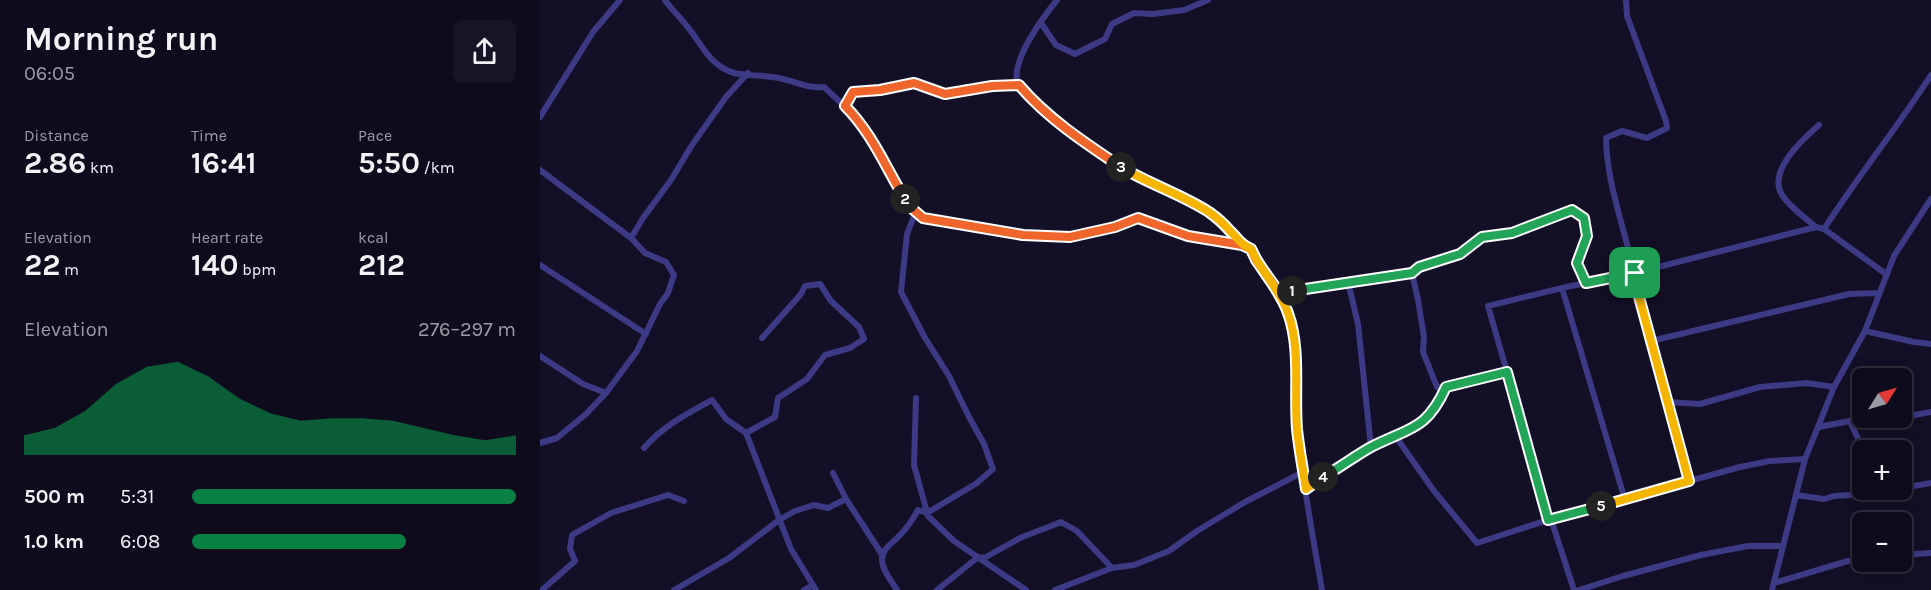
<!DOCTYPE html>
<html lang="en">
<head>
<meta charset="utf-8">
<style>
  :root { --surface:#0e0b1c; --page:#171425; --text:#f1f3f6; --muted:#9b9ba3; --line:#2e2b3b; --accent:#0b8043 }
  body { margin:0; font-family:Karla,sans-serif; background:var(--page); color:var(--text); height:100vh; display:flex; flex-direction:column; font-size:22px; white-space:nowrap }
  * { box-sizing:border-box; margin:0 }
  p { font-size:20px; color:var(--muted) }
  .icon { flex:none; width:33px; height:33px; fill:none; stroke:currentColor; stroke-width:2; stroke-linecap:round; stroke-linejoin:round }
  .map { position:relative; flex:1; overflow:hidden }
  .details { display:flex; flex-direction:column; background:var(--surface); width:540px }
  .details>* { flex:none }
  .needle { width:39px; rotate:53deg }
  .buttons { position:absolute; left:1312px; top:368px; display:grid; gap:12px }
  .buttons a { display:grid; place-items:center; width:60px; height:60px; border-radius:9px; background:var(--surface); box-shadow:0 3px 15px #0003,0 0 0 2px var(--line); font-size:30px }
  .pin { position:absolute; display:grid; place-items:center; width:51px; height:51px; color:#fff; margin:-26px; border-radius:12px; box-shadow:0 3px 9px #0006 }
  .km { position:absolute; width:30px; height:30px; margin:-15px; border-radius:50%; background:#222; color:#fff; font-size:16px; line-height:30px; text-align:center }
  .round { display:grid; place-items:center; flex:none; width:63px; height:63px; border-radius:9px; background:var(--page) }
  .headline { display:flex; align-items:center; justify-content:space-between; height:102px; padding:0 24px }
  h1 { font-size:33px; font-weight:700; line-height:45px }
  .stats { display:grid; grid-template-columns:repeat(3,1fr); gap:9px; height:102px; padding:6px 24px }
  .stats div { display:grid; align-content:center }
  .stats b { font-size:30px; font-weight:700 }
  .stats small { font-size:16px; font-weight:400 }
  .stats p { font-size:16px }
  .chart { height:168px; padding:12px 24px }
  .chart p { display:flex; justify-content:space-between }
  .chart svg { width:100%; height:108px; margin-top:6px; fill:var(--accent); opacity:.7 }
  ul { padding:0 24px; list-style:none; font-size:20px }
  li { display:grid; grid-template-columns:96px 72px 1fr; align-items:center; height:45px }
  li i { height:15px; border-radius:8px; background:var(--accent) }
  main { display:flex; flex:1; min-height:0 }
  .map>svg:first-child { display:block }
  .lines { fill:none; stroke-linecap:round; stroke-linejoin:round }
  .street { stroke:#3d3a85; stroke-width:6 }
  .split-1-casing { stroke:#fff; stroke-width:12 }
  .split-2-casing { stroke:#fff; stroke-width:12 }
  .split-3-casing { stroke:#fff; stroke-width:12 }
  .split-4-casing { stroke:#fff; stroke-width:12 }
  .split-5-casing { stroke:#fff; stroke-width:12 }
  .split-6-casing { stroke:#fff; stroke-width:12 }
  .split-1 { stroke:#22a559; stroke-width:8 }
  .split-2 { stroke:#f0652b; stroke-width:8 }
  .split-3 { stroke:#f0652b; stroke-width:8 }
  .split-4 { stroke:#f5b400; stroke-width:8 }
  .split-5 { stroke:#22a559; stroke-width:8 }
  .split-6 { stroke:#f5b400; stroke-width:8 }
</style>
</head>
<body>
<main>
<section class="details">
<div class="headline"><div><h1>Morning run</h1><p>06:05</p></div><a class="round"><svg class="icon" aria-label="share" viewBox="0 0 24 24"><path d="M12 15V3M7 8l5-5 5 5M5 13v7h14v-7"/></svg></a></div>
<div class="stats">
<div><p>Distance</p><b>2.86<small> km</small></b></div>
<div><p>Time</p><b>16:41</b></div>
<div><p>Pace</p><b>5:50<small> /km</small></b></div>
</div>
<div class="stats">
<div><p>Elevation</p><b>22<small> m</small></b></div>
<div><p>Heart rate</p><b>140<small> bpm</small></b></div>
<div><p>kcal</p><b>212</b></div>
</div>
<div class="chart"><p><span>Elevation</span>276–297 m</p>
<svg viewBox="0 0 160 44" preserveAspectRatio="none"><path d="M0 44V36L10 33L20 26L30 15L40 8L50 6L60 12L70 21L80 27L90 30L100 29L110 29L120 30L130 33L140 36L150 38L160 36V44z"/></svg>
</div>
<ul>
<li><b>500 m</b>5:31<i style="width:100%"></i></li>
<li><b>1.0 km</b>6:08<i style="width:66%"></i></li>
</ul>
</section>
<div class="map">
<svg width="1391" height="590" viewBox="0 0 1391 590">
  <rect width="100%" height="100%" fill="#130f26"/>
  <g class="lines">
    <path class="street" d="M125,0C131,9 139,16 146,25C161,42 169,66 194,73C206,76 225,75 239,78C255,81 268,89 284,87L315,116L345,162L368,205L383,218L483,235L530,237L575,227L598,218L648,236L701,245
      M517,0C503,17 473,58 477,80C482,102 571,163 593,174C619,188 646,196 670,213C677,218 685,225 691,231C695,236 698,242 702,245C705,247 708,248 711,249C721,273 742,290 749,316C759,354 753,392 757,431C763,484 773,537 782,590
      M1086,0L1087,16L1126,121L1127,128L1107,138L1082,131L1066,138C1067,191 1090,241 1098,293L1149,481
      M501,23L516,45L535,54L565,39L572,24L594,13L613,14L644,10L668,0
      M305,106L313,92L340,90L374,83L405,94L452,86L479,85
      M0,117L53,32L80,0
      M0,170L91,238
      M1276,227C1265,218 1250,207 1242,195C1227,171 1263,139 1279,125
      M1284,229C1318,176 1357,128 1391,75
      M0,265L106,334
      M872,273L878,300L884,337L883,352L897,387H906
      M808,282L818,324L831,447
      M1022,288L1085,500
      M739,293L872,273L879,267L920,254L942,237L972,233L1032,210L1044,218L1047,236L1037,263L1046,283
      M1325,331L1374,342L1391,344
      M222,338L261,294L265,286L280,284L291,301L319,327L324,339L310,348L285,355L267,379L238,398L235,417L206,433L251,549L273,585
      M1111,341L1309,294L1338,293
      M0,356L43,384L66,393
      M967,372L948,306L1022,288L1110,269L1276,227L1284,229L1346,274
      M376,398L374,465L388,516L414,541L486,590
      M1128,402L1160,404L1220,387L1267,383L1294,387
      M1310,421L1323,450
      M1279,427L1310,421L1347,420L1391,412
      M856,437L894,491L937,543L1008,520L1200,467L1230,461L1265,459
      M0,443L17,438L46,414L66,393L97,351L120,304L128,293L134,275L126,262L105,253L91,238L103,218L131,180L152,145L186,97L208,73
      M104,448C123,426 147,414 172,400L186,419L206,433
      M293,473L306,499L343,556
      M1362,488L1391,483
      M766,489L831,447L880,424L897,407L906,387L967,372L1008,520
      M1256,495L1284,499L1294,496L1327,494L1349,489
      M1011,519L1034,590
      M1362,555L1391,553
      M1234,583L1308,561L1323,559
      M2,590L35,561L30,549L32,535L71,513L128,495L144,501
      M134,590L189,558L239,520L255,511L274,505L288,508L306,499
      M264,590L273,585L276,590
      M357,590C352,582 342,570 342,560C342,548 354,542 361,534C368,527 373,519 378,510L387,513L437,483L453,469L444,444L429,417L409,376L385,338L361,292L367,234L376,211
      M397,590L437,558L446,557L480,538L521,522L537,531L572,568
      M515,590L572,568L594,565L629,551L657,531L705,502L763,472
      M1039,590L1083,576L1161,555L1208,546H1242
      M1232,590L1265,459L1294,387L1325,331L1354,256L1391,199"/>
  </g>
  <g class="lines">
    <defs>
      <path id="split-1" d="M752,291L872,273L879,267L920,254L942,237L972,233L1032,210L1044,218L1047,236L1037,263L1046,283L1095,273"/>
      <path id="split-2" d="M365,199L368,205L383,218L483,235L530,237L575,227L598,218L648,236L702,245L711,249L716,260L739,292L752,291"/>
      <path id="split-3" d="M365,199C346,168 332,133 305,106L313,92L340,90L374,83L405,94L452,86L479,85C507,118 545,143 581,167"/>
      <path id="split-4" d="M581,167C609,184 641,194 669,212C676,217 684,224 690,231C699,239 699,244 711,249C721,272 740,289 748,313C761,349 754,390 757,429C759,449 763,469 766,489L783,477"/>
      <path id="split-5" d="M783,477C799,468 815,456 831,447C870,427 886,431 906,387L967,372L1008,520L1061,506"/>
      <path id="split-6" d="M1061,506L1149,481L1098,293L1095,273"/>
    </defs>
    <use href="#split-1" class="split-1-casing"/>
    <use href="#split-2" class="split-2-casing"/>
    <use href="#split-3" class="split-3-casing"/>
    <use href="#split-4" class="split-4-casing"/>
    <use href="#split-5" class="split-5-casing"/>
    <use href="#split-6" class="split-6-casing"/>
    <use href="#split-1" class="split-1"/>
    <use href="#split-2" class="split-2"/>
    <use href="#split-3" class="split-3"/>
    <use href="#split-4" class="split-4"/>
    <use href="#split-5" class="split-5"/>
    <use href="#split-6" class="split-6"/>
  </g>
</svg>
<div class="buttons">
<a><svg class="needle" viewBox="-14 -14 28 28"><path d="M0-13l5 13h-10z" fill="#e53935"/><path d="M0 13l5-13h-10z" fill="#9b9ba3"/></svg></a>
<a>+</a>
<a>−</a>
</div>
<div class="pin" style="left:1095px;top:273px;background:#1e9e55"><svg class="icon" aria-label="arrive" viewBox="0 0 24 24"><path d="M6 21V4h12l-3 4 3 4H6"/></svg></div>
<b class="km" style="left:752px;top:291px">1</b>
<b class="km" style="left:365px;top:199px">2</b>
<b class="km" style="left:581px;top:167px">3</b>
<b class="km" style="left:783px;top:477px">4</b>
<b class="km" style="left:1061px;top:506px">5</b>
</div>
</main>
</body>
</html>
